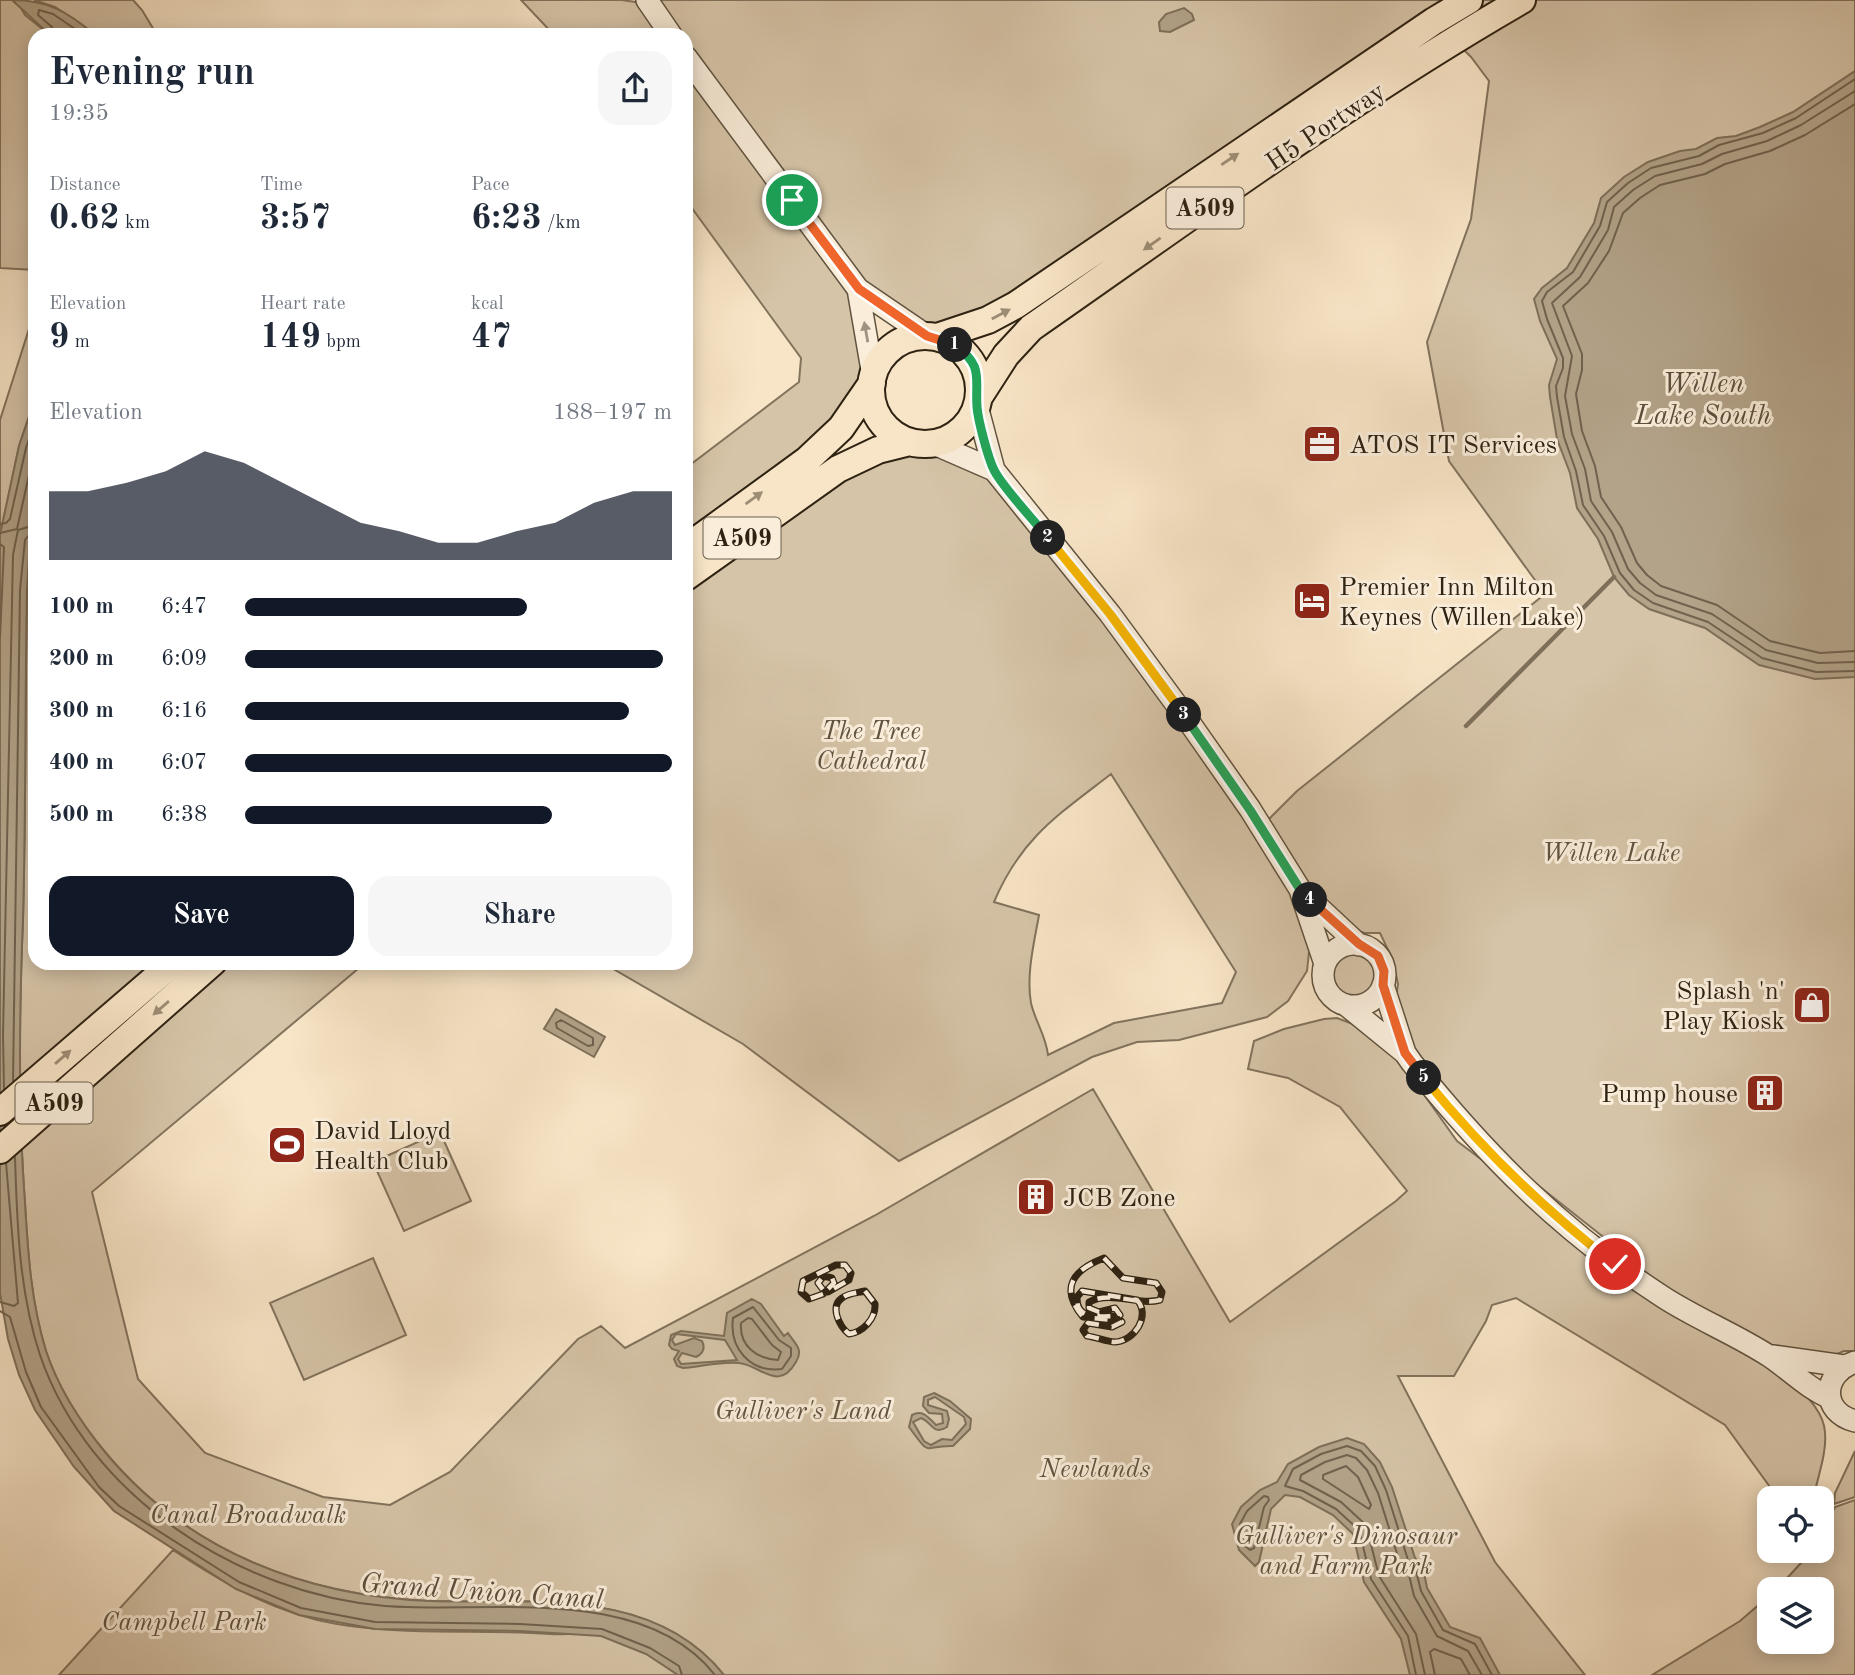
<!DOCTYPE html>
<html lang="en">
<head>
<meta charset="utf-8">
<style>
  :root { --surface:#fff; --page:#f6f6f7; --text:#1f2937; --muted:#747a83; --accent:#111827 }
  body { margin:0; font-family:"Old Standard TT",serif; background:var(--page); color:var(--text); height:100vh; display:flex; flex-direction:column; font-size:26px; white-space:nowrap }
  * { box-sizing:border-box; margin:0 }
  p { font-size:23px; color:var(--muted) }
  .icon { flex:none; width:38px; height:38px; fill:none; stroke:currentColor; stroke-width:2; stroke-linecap:round; stroke-linejoin:round }
  .map { position:relative; flex:1; overflow:hidden }
  .side { position:absolute; left:28px; top:28px; width:665px; height:942px; display:flex; flex-direction:column; background:var(--surface); border-radius:21px; box-shadow:0 4px 18px #0003 }
  .side>* { flex:none }
  .buttons { position:absolute; left:1757px; top:1486px; display:grid; gap:14px }
  .buttons a { display:grid; place-items:center; width:77px; height:77px; border-radius:14px; background:var(--surface); box-shadow:0 4px 18px #0003; font-size:35px }
  .pin { position:absolute; display:grid; place-items:center; width:60px; height:60px; color:#fff; margin:-30px; border:4px solid #fff; border-radius:50%; box-shadow:0 2px 7px #0007 }
  .km { position:absolute; width:35px; height:35px; margin:-18px; border-radius:50%; background:#222; color:#fff; font-size:19px; line-height:35px; text-align:center }
  .round { display:grid; place-items:center; flex:none; width:74px; height:74px; border-radius:21px; background:var(--page) }
  .head { display:flex; align-items:center; justify-content:space-between; height:119px; padding:0 21px }
  h1 { font-size:38px; font-weight:700; line-height:52px }
  .metrics { display:grid; grid-template-columns:repeat(3,1fr); gap:10px; height:119px; padding:7px 21px }
  .metrics div { display:grid; align-content:center }
  .metrics b { font-size:35px; font-weight:700 }
  .metrics small { font-size:19px; font-weight:400 }
  .metrics p { font-size:19px }
  .chart { height:196px; padding:14px 21px }
  .chart p { display:flex; justify-content:space-between }
  .chart svg { width:100%; height:126px; margin-top:7px; fill:var(--accent); opacity:.7 }
  .primary-button { display:flex; gap:14px; margin-top:auto; padding:14px 21px }
  .primary-button a { flex:1; height:80px; border-radius:21px; background:var(--accent); color:#fff; font-size:28px; font-weight:700; line-height:80px; text-align:center }
  .primary-button a+a { background:var(--page); color:var(--text) }
  ul { padding:0 21px; list-style:none; font-size:23px }
  li { display:grid; grid-template-columns:112px 84px 1fr; align-items:center; height:52px }
  li i { height:18px; border-radius:9px; background:var(--accent) }
  .map>svg:first-child { display:block }
  .green { fill:#d6c4a8; stroke:#82735d; stroke-width:2; fill-rule:evenodd }
  .water { fill:#b3a389; stroke:#7e6f59; stroke-width:2; fill-rule:evenodd }
  .lines { fill:none; stroke-linecap:round; stroke-linejoin:round }
  .shore { stroke:#70624e; stroke-width:2 }
  .stream { stroke:#7e6f59; stroke-width:4.5 }
  .tertiary-casing { stroke:#60533f; stroke-width:24 }
  .primary-casing { stroke:#2e2212; stroke-width:30 }
  .tertiary { stroke:#faeedb; stroke-width:21 }
  .primary { stroke:#f8e5c7; stroke-width:26 }
  .rail-casing { stroke:#2e2212; stroke-width:7 }
  .rail { stroke:#faeedb; stroke-width:4.5; stroke-dasharray:13; stroke-linecap:butt }
  .oneway { fill:#9d8d76 }
  .oneway2 { fill:#9e9281 }
  .split-1-casing { stroke:#fff; stroke-width:14 }
  .split-2-casing { stroke:#fff; stroke-width:14 }
  .split-3-casing { stroke:#fff; stroke-width:14 }
  .split-4-casing { stroke:#fff; stroke-width:14 }
  .split-5-casing { stroke:#fff; stroke-width:14 }
  .split-6-casing { stroke:#fff; stroke-width:14 }
  .split-1 { stroke:#f0652b; stroke-width:9 }
  .split-2 { stroke:#22a559; stroke-width:9 }
  .split-3 { stroke:#f5b400; stroke-width:9 }
  .split-4 { stroke:#22a559; stroke-width:9 }
  .split-5 { stroke:#f0652b; stroke-width:9 }
  .split-6 { stroke:#f5b400; stroke-width:9 }
  .labels { text-anchor:middle; stroke-width:6; stroke-linejoin:round; paint-order:stroke }
  .shield { fill:#faeedb; stroke:#6b5f4e; stroke-width:2 }
  .shield-label { font-size:24px; font-weight:bold; fill:#2e2212 }
  .street-label { font-size:26px; fill:#2e2212; stroke:#faeedb }
  .poi-label { font-size:26px; fill:#2e2212; stroke:#faeedb; text-anchor:start }
  .park-label { font-size:26px; font-style:italic; fill:#60533f; stroke:#faeedb }
  .water-label { font-size:28px; font-style:italic; fill:#5d4f3c; stroke:#faeedb }
</style>
</head>
<body>
<div class="map">
<svg width="1855" height="1675" viewBox="0 0 1855 1675">
  <rect width="100%" height="100%" fill="#f8e5c7"/>
  <filter id="stains"><feTurbulence type="fractalNoise" baseFrequency=".00286" numOctaves="4"/><feColorMatrix values="0 0 0 0 .2 0 0 0 0 .09 0 0 0 0 .02 0 0 0 .5 -.17"/></filter>
  <radialGradient id="worn" r=".72"><stop offset=".6" stop-color="#630" stop-opacity="0"/><stop offset="1" stop-color="#630" stop-opacity=".3"/></radialGradient>
  <path class="green" d="M0,0H12L20,6L25,15L50,35H35V270L0,268Z
    M34,0H133L142,10L157,35H96L55,7Z
    M521,0H622L649,4V0H1855V1351H1844L1832,1356L1770,1346L1734,1329L1643,1274L1616,1247L1506,1160L1411,1045L1396,999L1398,984L1393,960L1380,933H1365L1302,916L1310,942L1307,971L1288,1001L1267,1017L1179,1040L1137,1042L1092,1057L899,1161L743,1044L603,963L686,962V577L798,498L880,459L913,453L943,457L992,478L1110,614L1261,827L1297,791L1545,594L1449,461L1427,342L1471,219L1489,81L1471,57L1435,21L1016,305L937,337L859,290L873,376L861,400L686,548V468L799,382L801,358L686,200V35H554ZM1111,774L1236,972L1222,1003L1114,1023L1048,1055C1046,1036 1035,1021 1031,1003C1026,975 1034,943 1039,915L994,902C1021,838 1058,815 1111,774Z
    M35,310V399L19,446L0,535V420Z
    M35,525V962L174,963L81,1042L83,1076L213,963H365L92,1192L138,1379L205,1453L323,1497L390,1505L450,1472L578,1339L601,1326L625,1348L874,1216L1093,1089L1230,1322L1396,1201L1407,1191L1340,1107L1288,1078L1248,1069L1254,1041L1284,1029L1324,1019L1337,1018L1358,1026L1400,1061L1457,1141L1498,1172L1531,1208L1556,1227L1778,1370C1835,1418 1832,1428 1813,1498H1778L1725,1425L1516,1298L1492,1305L1486,1321L1454,1376H1398L1495,1562L1585,1675H724C654,1586 531,1604 430,1601C305,1596 187,1551 105,1452C81,1423 58,1387 46,1351C31,1302 28,1254 25,1203C18,1109 19,1015 23,920C26,810 25,700 27,590L29,556Z
    M1333 975a21 21 0 1 1 42 0a21 21 0 1 1-42 0Z
    M440,1132L471,1201L404,1231L373,1162Z
    M373,1258L406,1335L304,1380L270,1303Z
    M1855,1451V1497L1834,1504L1835,1493Z
    M1855,1500V1675H1652L1740,1621L1769,1596V1642H1822V1589H1777L1812,1551L1822,1550V1532L1835,1507Z
    M173,1550C223,1583 276,1614 337,1624C407,1636 479,1629 550,1634C566,1635 581,1632 597,1635C625,1640 657,1657 678,1675H59Z"/>
  <path class="water" d="M12,0C48,0 68,12 95,35H50Z
    M1184,8L1192,14L1194,20L1170,32L1160,31L1159,22L1166,14Z
    M1855,71V677L1815,679L1759,665L1705,628L1649,609L1629,595L1614,577L1598,539L1577,508L1570,473L1557,439L1550,397L1549,385L1557,359L1540,321L1534,299L1542,288L1567,268L1594,223L1601,198L1624,177L1648,162L1680,151L1696,149L1717,138L1736,136L1760,127L1793,112Z
    M35,399V525L29,556L27,590C25,700 26,810 23,920C19,1015 18,1109 25,1203C28,1254 31,1302 46,1351C58,1387 81,1423 105,1452C187,1551 305,1596 430,1601C531,1604 653,1586 724,1675H678L646,1654L601,1636L520,1631L375,1629L299,1615L236,1589L114,1511L74,1467L35,1410L19,1375L8,1339L0,1293V535L19,446Z
    M556,1009L605,1037L594,1057L544,1029Z
    M752,1299L761,1304L784,1336L788,1333C795,1344 804,1349 796,1362C778,1393 761,1365 739,1363C721,1361 700,1367 683,1368L677,1366L674,1359L679,1351L672,1349L669,1345L671,1335L681,1331L724,1336L727,1313ZM676,1334L725,1340L737,1360L681,1364L678,1359L682,1353L696,1357C704,1353 705,1347 702,1341L694,1338L675,1345L672,1340Z
    M934,1393L950,1401L971,1419L970,1429L953,1446C922,1445 932,1459 909,1427L912,1415C923,1409 929,1418 936,1425L943,1423L942,1414L929,1413L923,1406L924,1397ZM935,1397L964,1417L966,1424L952,1440L942,1439L931,1445L924,1441L913,1422L921,1418C932,1422 933,1436 947,1427L949,1419L947,1411L928,1405V1400Z
    M1347,1438L1364,1444L1380,1462L1392,1487L1415,1558L1423,1567L1427,1588L1450,1627L1480,1638L1500,1675H1410L1401,1639L1364,1582L1353,1534L1333,1515L1300,1497L1285,1495L1271,1509L1259,1562L1255,1566L1239,1550L1232,1524L1241,1507L1260,1490L1277,1482L1288,1464L1319,1447Z"/>
  <g class="lines">
    <path class="shore" d="M54,35L52,27L38,15L39,10L53,14L84,35
      M1855,79L1796,118L1763,133L1719,145L1699,156L1651,168L1628,183L1607,202L1600,226L1573,272L1547,292L1542,301L1547,319L1563,358V368L1556,386L1557,397L1564,437L1576,471L1583,505L1604,536L1620,573L1634,590L1653,603L1708,622L1762,658L1816,672L1855,671
      M1855,91L1801,125L1767,141L1722,154L1702,164L1655,176L1633,190L1614,207L1608,230L1580,277L1552,303L1572,356L1565,396L1572,434L1585,469L1591,501L1612,532L1628,569L1640,583L1656,595L1712,614L1766,650L1818,663L1855,662
      M1855,104L1805,135L1770,151L1725,164L1705,174L1660,185L1640,198L1623,213L1609,251L1588,283L1563,306L1582,354V370L1576,394L1582,431L1595,466L1601,497L1621,527L1637,563L1647,575L1661,586L1717,605L1770,641L1820,653L1855,651
      M0,524L6,523L10,519L26,448L35,421
      M0,533L17,529L35,448
      M0,544L4,547L0,637
      M561,1020L593,1038V1045L588,1046L557,1028L556,1023Z
      M13,1081L20,590L25,540L29,535L35,534
      M4,1089L3,1035L13,555L18,530L35,525
      M15,1157C17,1223 19,1292 40,1355C88,1496 240,1594 385,1606C487,1614 643,1583 715,1675
      M0,1302L14,1306L18,1303L6,1163
      M753,1307L779,1340L791,1348V1356L782,1369C750,1373 729,1348 733,1318Z
      M0,1311L10,1317L26,1372L41,1407L99,1487L119,1506L239,1582L301,1608L375,1622L520,1624L602,1629L650,1648L679,1666L682,1675
      M748,1318L752,1319L772,1345L781,1352L778,1360C757,1359 739,1346 741,1323Z
      M1346,1466L1358,1477L1371,1505L1369,1509L1323,1479V1475Z
      M1264,1496L1268,1497L1269,1500L1264,1507L1254,1548L1250,1550L1245,1546L1240,1524L1247,1511Z
      M1416,1675L1408,1636L1371,1579L1359,1530L1336,1509L1303,1491L1285,1486L1293,1469L1321,1454L1347,1446L1361,1451L1375,1466L1386,1490L1408,1560L1416,1571L1421,1591L1443,1630L1475,1644L1492,1675
      M1425,1675L1416,1634L1379,1576L1366,1525L1341,1502L1300,1480L1301,1475L1325,1462L1347,1455L1356,1458L1367,1470L1378,1493L1400,1563L1409,1575L1414,1596L1437,1636L1468,1651L1482,1675
      M1435,1675L1430,1652L1434,1649L1461,1659L1470,1675"/>
    <path class="stream" d="M1466,726L1614,577"/>
    <defs>
      <path id="tertiary" d="M647,0L671,35
        M686,57L858,289L927,336
        M858,289L873,376
        M977,406L994,470L1110,614L1187,719L1250,809L1301,891L1359,945
        M932,443L994,470
        M1301,893L1325,964
        M1323 975a31 31 0 1 1 62 0a31 31 0 1 1-62 0Z
        M1383,985L1405,1053L1412,1063C1487,1156 1561,1231 1663,1297C1697,1319 1735,1334 1769,1356C1790,1370 1807,1388 1830,1398
        M1346,1005L1405,1053
        M1773,1356L1844,1366
        M1855,1362C1822,1373 1820,1412 1855,1421"/>
      <path id="primary" d="M871 390a54 54 0 1 1 108 0a54 54 0 1 1-108 0Z
        M937,337L988,320L1016,305L1434,21L1469,0
        M979,397L1006,355L1031,328C1192,216 1352,98 1522,0
        M686,548L807,460L841,428L872,383
        M686,577L838,469L878,450L910,442
        M0,1112L174,962
        M0,1150L213,962"/>
    </defs>
    <use href="#tertiary" class="tertiary-casing"/>
    <use href="#primary" class="primary-casing"/>
    <use href="#tertiary" class="tertiary"/>
    <use href="#primary" class="primary"/>
    <defs>
      <path id="rail" d="M1104,1258L1123,1278L1156,1283L1162,1292L1160,1300C1137,1306 1111,1290 1089,1302V1308L1099,1312L1115,1308L1120,1315L1113,1320L1083,1317C1059,1288 1073,1270 1104,1258Z
        M865,1291L875,1304C876,1319 863,1332 849,1334C840,1327 829,1307 842,1298C848,1293 857,1293 865,1291Z
        M1082,1291L1137,1300C1151,1315 1135,1341 1115,1342C1107,1342 1096,1337 1087,1336L1083,1330L1088,1323L1112,1327L1122,1322L1117,1316C1100,1316 1076,1321 1077,1297Z
        M823,1294L809,1299L801,1292L803,1281L836,1265H845L851,1273L849,1280L828,1292L824,1291L818,1283L824,1276L832,1278L834,1283L823,1294"/>
    </defs>
    <use href="#rail" class="rail-casing"/>
    <use href="#rail" class="rail"/>
  </g>
  <defs><path id="oneway-solid" d="M-6-.8H1V-3.2L6.5 0L1 3.2V.8H-6Z" transform="scale(1.75)"/></defs>
  <g class="oneway">
    <use href="#oneway-solid" transform="translate(1230 159) rotate(-34)"/>
    <use href="#oneway-solid" transform="translate(1152 244) rotate(145)"/>
    <use href="#oneway-solid" transform="translate(1001 314) rotate(-28)"/>
    <use href="#oneway-solid" transform="translate(754 498) rotate(-36)"/>
    <use href="#oneway-solid" transform="translate(161 1008) rotate(139)"/>
    <use href="#oneway-solid" transform="translate(63 1057) rotate(-41)"/>
  </g>
  <use class="oneway2" href="#oneway-solid" transform="translate(866 332) rotate(-100)"/>
  <g class="lines">
    <defs>
      <path id="split-1" d="M792,200L859,289L927,336L955,345"/>
      <path id="split-2" d="M955,345C984,367 975,376 977,407C978,420 988,458 994,470C1003,488 1034,520 1048,538"/>
      <path id="split-3" d="M1048,538L1110,614L1184,715"/>
      <path id="split-4" d="M1184,715L1250,810L1301,891L1310,900"/>
      <path id="split-5" d="M1310,900L1359,944L1378,956L1384,971L1383,985L1405,1053L1424,1078"/>
      <path id="split-6" d="M1424,1078C1481,1148 1543,1209 1615,1264"/>
    </defs>
    <use href="#split-1" class="split-1-casing"/>
    <use href="#split-2" class="split-2-casing"/>
    <use href="#split-3" class="split-3-casing"/>
    <use href="#split-4" class="split-4-casing"/>
    <use href="#split-5" class="split-5-casing"/>
    <use href="#split-6" class="split-6-casing"/>
    <use href="#split-1" class="split-1"/>
    <use href="#split-2" class="split-2"/>
    <use href="#split-3" class="split-3"/>
    <use href="#split-4" class="split-4"/>
    <use href="#split-5" class="split-5"/>
    <use href="#split-6" class="split-6"/>
  </g>
  <defs>
    <symbol id="office-square" viewBox="-11 -11 22 22"><rect x="-9" y="-9" width="18" height="18" rx="4" fill="#8f2418" stroke="#faeedb"/><path d="M-6-3h4V-5.5h4V-3h4V5H-6ZM-1-4.5V-3h2v-1.5ZM-6 0V1H6V0Z" fill="#fff"/></symbol>
    <symbol id="hotel-square" viewBox="-11 -11 22 22"><rect x="-9" y="-9" width="18" height="18" rx="4" fill="#8f2418" stroke="#faeedb"/><path d="M-6-4.5h1.5V1H6V5H4.5V3h-9V5H-6ZM-4 0a1.8 1.8 0 1 1 3.6 0ZM.5 0V-2.5h3Q6-2.5 6 0Z" fill="#fff"/></symbol>
    <symbol id="shop-square" viewBox="-11 -11 22 22"><rect x="-9" y="-9" width="18" height="18" rx="4" fill="#8f2418" stroke="#faeedb"/><path d="M-5-2.5h2.3a2.7 3.5 0 0 1 5.4 0H5L5.5 6h-11ZM-1.5-2.5h3a1.5 2.3 0 0 0-3 0Z" fill="#fff"/></symbol>
    <symbol id="building-square" viewBox="-11 -11 22 22"><rect x="-9" y="-9" width="18" height="18" rx="4" fill="#8f2418" stroke="#faeedb"/><path d="M-4-6H4V6H1V3H-1V6H-4ZM-2.5-4.3h1.7v1.8h-1.7ZM.8-4.3h1.7v1.8H.8ZM-2.5-1h1.7V.8h-1.7ZM.8-1h1.7V.8H.8Z" fill="#fff"/></symbol>
    <symbol id="stadium-square" viewBox="-11 -11 22 22"><rect x="-9" y="-9" width="18" height="18" rx="4" fill="#8f2418" stroke="#faeedb"/><path d="M0-5a6.5 5 0 1 0 0 10a6.5 5 0 1 0 0-10ZM-3.5-1.8h7v3.6h-7Z" fill="#fff"/></symbol>
  </defs>
  <g fill-rule="evenodd">
    <use href="#office-square" x="1300" y="422" width="44" height="44"/>
    <use href="#hotel-square" x="1290" y="579" width="44" height="44"/>
    <use href="#shop-square" x="1790" y="983" width="44" height="44"/>
    <use href="#building-square" x="1743" y="1071" width="44" height="44"/>
    <use href="#stadium-square" x="265" y="1123" width="44" height="44"/>
    <use href="#building-square" x="1014" y="1175" width="44" height="44"/>
  </g>
  <g class="labels">
    <g class="shield">
      <rect x="1166.5" y="187.5" width="77" height="41" rx="5"/>
      <rect x="703.5" y="517.5" width="77" height="41" rx="5"/>
      <rect x="15.5" y="1082.5" width="77" height="41" rx="5"/>
    </g>
    <g class="shield-label">
      <text x="1205" y="216">A509</text>
      <text x="742" y="546">A509</text>
      <text x="54" y="1111">A509</text>
    </g>
    <g class="street-label">
      <text transform="translate(1325 126) rotate(-34)" y="9">H5 Portway</text>
    </g>
    <g class="poi-label">
      <text x="1349" y="453">ATOS IT Services</text>
      <text x="1339" y="595">Premier Inn Milton<tspan x="1339" dy="30">Keynes (Willen Lake)</tspan></text>
      <text x="1785" y="999" text-anchor="end">Splash 'n'<tspan x="1785" dy="30">Play Kiosk</tspan></text>
      <text x="1738" y="1102" text-anchor="end">Pump house</text>
      <text x="314" y="1139">David Lloyd<tspan x="314" dy="30">Health Club</tspan></text>
      <text x="1063" y="1206">JCB Zone</text>
    </g>
    <g class="park-label">
      <text x="871" y="739">The Tree<tspan x="871" dy="30">Cathedral</tspan></text>
      <text x="1611" y="861">Willen Lake</text>
      <text x="803" y="1419">Gulliver's Land</text>
      <text x="1095" y="1477">Newlands</text>
      <text x="248" y="1523">Canal Broadwalk</text>
      <text x="1346" y="1544">Gulliver's Dinosaur<tspan x="1346" dy="30">and Farm Park</tspan></text>
      <text x="184" y="1630">Campbell Park</text>
    </g>
    <g class="water-label">
      <text x="1703" y="392">Willen<tspan x="1703" dy="32">Lake South</tspan></text>
      <text transform="translate(482 1590) rotate(4)" y="10">Grand Union Canal</text>
    </g>
  </g>
  <rect width="100%" height="100%" filter="url(#stains)"/>
  <rect width="100%" height="100%" fill="url(#worn)"/>
</svg>
<div class="buttons">
<a><svg class="icon" aria-label="locate" viewBox="0 0 24 24"><circle cx="12" cy="12" r="6"/><path d="M12 2v4M12 18v4M2 12h4M18 12h4"/></svg></a>
<a><svg class="icon" aria-label="layers" viewBox="0 0 24 24"><path d="M12 4l9 5-9 5-9-5zM3 14l9 5 9-5"/></svg></a>
</div>
<div class="pin" style="left:792px;top:200px;background:#1e9e55"><svg class="icon" aria-label="arrive" viewBox="0 0 24 24"><path d="M6 21V4h12l-3 4 3 4H6"/></svg></div>
<div class="pin" style="left:1615px;top:1264px;background:#d93025"><svg class="icon" aria-label="check" viewBox="0 0 24 24"><path d="M5 12l5 5 9-10"/></svg></div>
<b class="km" style="left:955px;top:345px">1</b>
<b class="km" style="left:1048px;top:538px">2</b>
<b class="km" style="left:1184px;top:715px">3</b>
<b class="km" style="left:1310px;top:900px">4</b>
<b class="km" style="left:1424px;top:1078px">5</b>
<section class="side">
<div class="head"><div><h1>Evening run</h1><p>19:35</p></div><a class="round"><svg class="icon" aria-label="share" viewBox="0 0 24 24"><path d="M12 15V3M7 8l5-5 5 5M5 13v7h14v-7"/></svg></a></div>
<div class="metrics">
<div><p>Distance</p><b>0.62<small> km</small></b></div>
<div><p>Time</p><b>3:57</b></div>
<div><p>Pace</p><b>6:23<small> /km</small></b></div>
</div>
<div class="metrics">
<div><p>Elevation</p><b>9<small> m</small></b></div>
<div><p>Heart rate</p><b>149<small> bpm</small></b></div>
<div><p>kcal</p><b>47</b></div>
</div>
<div class="chart"><p><span>Elevation</span>188–197 m</p>
<svg viewBox="0 0 160 44" preserveAspectRatio="none"><path d="M0 44V20L10 20L20 17L30 13L40 6L50 10L60 17L70 24L80 31L90 34L100 38L110 38L120 34L130 31L140 24L150 20L160 20V44z"/></svg>
</div>
<ul>
<li><b>100 m</b>6:47<i style="width:66%"></i></li>
<li><b>200 m</b>6:09<i style="width:98%"></i></li>
<li><b>300 m</b>6:16<i style="width:90%"></i></li>
<li><b>400 m</b>6:07<i style="width:100%"></i></li>
<li><b>500 m</b>6:38<i style="width:72%"></i></li>
</ul>
<div class="primary-button"><a>Save</a><a>Share</a></div>
</section>
</div>
</body>
</html>
